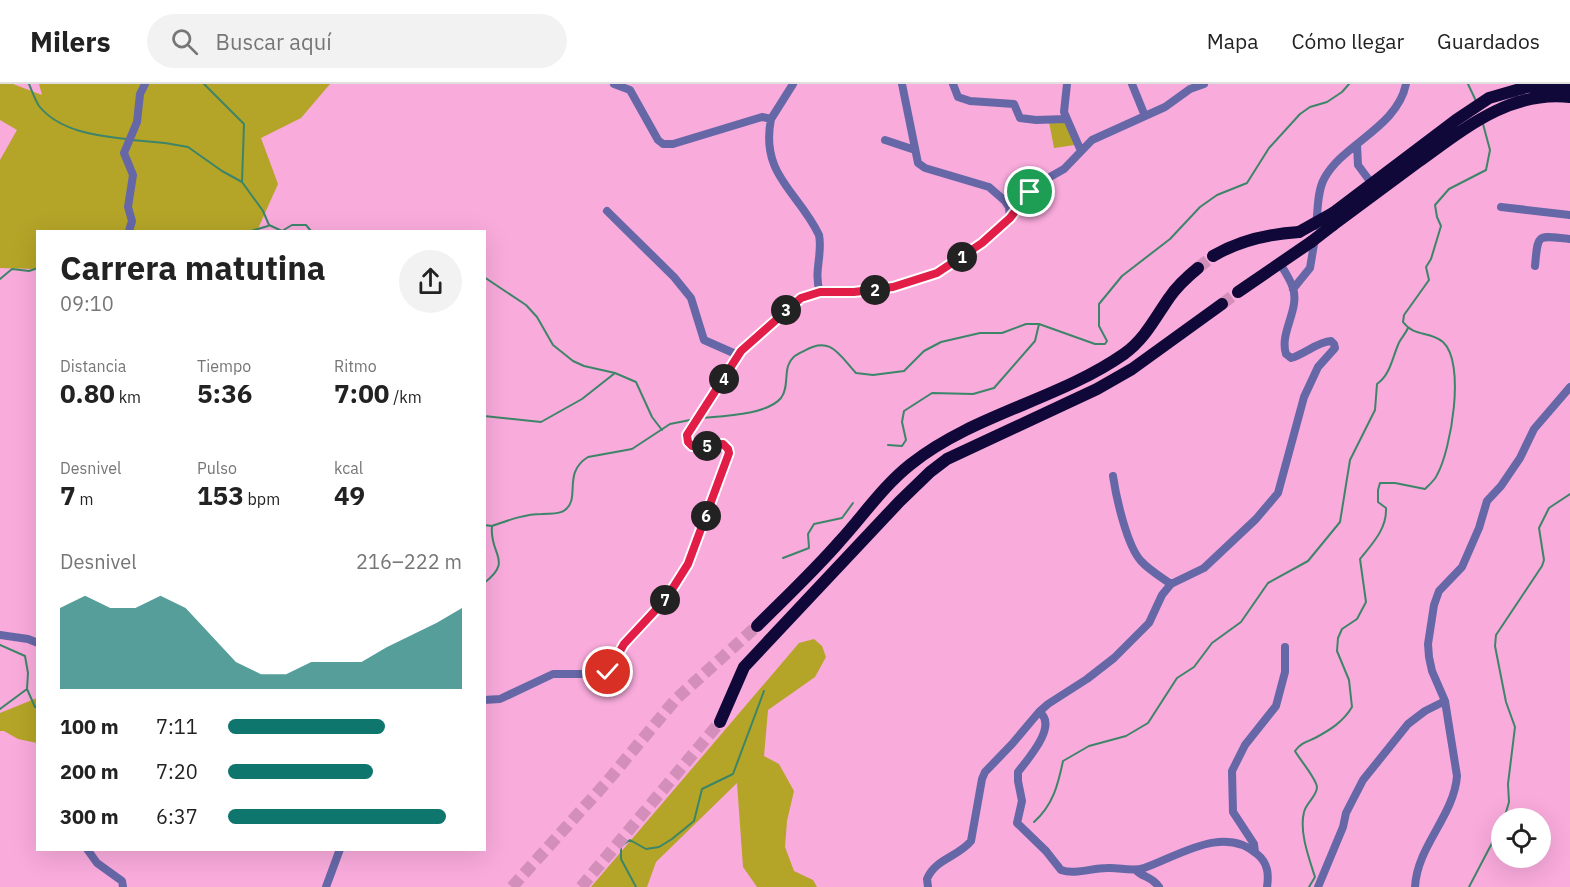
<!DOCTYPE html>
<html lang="es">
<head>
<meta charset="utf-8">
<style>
  :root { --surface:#fff; --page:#f2f2f2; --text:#222; --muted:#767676; --line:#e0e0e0; --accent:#0f766e }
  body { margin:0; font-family:"IBM Plex Sans",sans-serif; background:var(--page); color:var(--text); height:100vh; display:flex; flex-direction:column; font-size:22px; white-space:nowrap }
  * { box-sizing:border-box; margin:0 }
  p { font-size:20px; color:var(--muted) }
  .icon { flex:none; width:33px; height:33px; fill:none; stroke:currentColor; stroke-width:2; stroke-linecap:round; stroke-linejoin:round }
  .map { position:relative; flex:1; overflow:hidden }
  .details { position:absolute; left:36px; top:146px; width:450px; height:621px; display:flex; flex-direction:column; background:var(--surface); border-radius:0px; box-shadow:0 6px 24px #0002 }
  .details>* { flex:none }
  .buttons { position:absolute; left:1491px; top:724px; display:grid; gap:12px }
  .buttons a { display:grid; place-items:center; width:60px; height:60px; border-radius:50%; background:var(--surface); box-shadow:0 6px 24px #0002; font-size:30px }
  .pin { position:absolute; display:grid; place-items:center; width:51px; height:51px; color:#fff; margin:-26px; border:3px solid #fff; border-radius:50%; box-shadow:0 2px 6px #0007 }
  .km { position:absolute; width:30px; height:30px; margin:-15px; border-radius:50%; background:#222; color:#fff; font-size:16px; line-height:30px; text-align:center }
  .round { display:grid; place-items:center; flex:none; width:63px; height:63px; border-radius:32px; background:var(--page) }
  .overview { display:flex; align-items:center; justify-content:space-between; height:102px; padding:0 24px }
  h1 { font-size:33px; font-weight:800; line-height:45px }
  .metrics { display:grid; grid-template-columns:repeat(3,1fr); gap:9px; height:102px; padding:6px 24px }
  .metrics div { display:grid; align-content:center }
  .metrics b { font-size:26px; font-weight:800 }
  .metrics small { font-size:16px; font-weight:400 }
  .metrics p { font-size:16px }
  .chart { height:168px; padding:12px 24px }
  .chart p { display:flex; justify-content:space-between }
  .chart svg { width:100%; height:108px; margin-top:6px; fill:var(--accent); opacity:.7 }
  ul { padding:0 24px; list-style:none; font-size:20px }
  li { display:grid; grid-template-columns:96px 72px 1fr; align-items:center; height:45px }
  li i { height:15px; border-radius:8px; background:var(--accent) }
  header { display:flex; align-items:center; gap:36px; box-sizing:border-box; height:84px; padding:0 30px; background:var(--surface); border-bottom:2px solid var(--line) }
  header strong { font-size:28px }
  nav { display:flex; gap:33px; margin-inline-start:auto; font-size:21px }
  .search { width:420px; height:54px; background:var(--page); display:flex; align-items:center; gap:15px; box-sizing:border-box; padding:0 21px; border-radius:33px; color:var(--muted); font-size:22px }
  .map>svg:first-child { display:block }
  .green { fill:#b4a428 }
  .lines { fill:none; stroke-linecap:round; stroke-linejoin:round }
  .stream { stroke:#3d8568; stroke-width:2 }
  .highway-tunnel { stroke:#d38fba; stroke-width:12; stroke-dasharray:12 6; stroke-linecap:butt }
  .minor { stroke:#6667a7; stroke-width:8 }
  .highway { stroke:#100838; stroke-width:12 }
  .highway-bridge { stroke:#100838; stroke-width:12 }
  .route-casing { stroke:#fff; stroke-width:12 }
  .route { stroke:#e11d48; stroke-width:8 }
</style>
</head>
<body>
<header>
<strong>Milers</strong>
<div class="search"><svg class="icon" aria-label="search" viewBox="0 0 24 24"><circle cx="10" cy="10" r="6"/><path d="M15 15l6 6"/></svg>Buscar aquí</div>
<nav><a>Mapa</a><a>Cómo llegar</a><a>Guardados</a></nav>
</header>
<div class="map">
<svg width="1570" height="803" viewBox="0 0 1570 803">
  <rect width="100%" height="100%" fill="#f9abdc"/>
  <path class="green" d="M0,0H13L42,11L39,0H330L301,34L261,54L278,100L257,147H38L37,185L0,184V76L17,46L0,36Z
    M1064,36L1075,61L1054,64L1049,38Z
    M814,555L822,562L826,573L815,593L768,626L764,672L779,680L794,707L787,737L785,763L794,787L813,796L817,803H757L743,783L737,699L656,778L647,803H591L799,559Z
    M37,614V659L18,655L4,647H0V629Z"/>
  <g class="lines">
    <path class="stream" d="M29,0C32,7 35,16 39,22C59,47 97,52 126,55
      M204,0L244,40L242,98L263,127L269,141L282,147L292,141H306L311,147
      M1468,0L1476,17
      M132,56L165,59L188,63L222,87L242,98
      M251,147L268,142
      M484,193L526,221L537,233L553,261L573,277L584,282L615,289L636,298L652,333L662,346
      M0,195L12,185L29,187L38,184
      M484,332L541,338L582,315L615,289
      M701,334C722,332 767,331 781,314C788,305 785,292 788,282C791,273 796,271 804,267C831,251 839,271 856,289L873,291L904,287L924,267L941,258L980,249H1002L1026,240H1039L1095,260H1105L1107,257L1099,242V220L1122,192L1170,155L1200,123L1217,111L1247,99L1269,64L1300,30L1310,23L1327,18L1342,8L1349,0
      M888,361L902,362L906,356L902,338L904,327L932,309L973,310L994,304L1035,257L1039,240
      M484,441L492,442
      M783,474L809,464L808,450L814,440L842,434L853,419
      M484,499C514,476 489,471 492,442C509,436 525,430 542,430C550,429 559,431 565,426C581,414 562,389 588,373L632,365L670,340L695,335
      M0,561L25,572L28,589L27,605
      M0,625L27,605L35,623L38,622
      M1504,735L1509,718L1508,700L1515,643L1506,618L1495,562L1496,551L1542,482L1544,476L1539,444L1549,424L1570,410
      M1034,738C1053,721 1058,701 1063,677L1089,662L1126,652L1148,639L1177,594L1194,583L1212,559L1241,538L1268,499L1308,477L1340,438L1350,376L1375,326L1377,300C1390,291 1392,275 1398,261C1400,255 1405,251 1408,244
      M636,803L621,775V762L630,756L646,765L659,763L672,755L694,737L702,705L733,690L764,607
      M1309,803L1315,793C1309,774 1299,748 1304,728C1306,719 1317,712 1317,703C1316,694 1300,676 1295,667C1301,659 1306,658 1315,654C1330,646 1343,638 1352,623L1349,596L1337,567L1338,554L1342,545L1357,535L1366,518L1360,475C1372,460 1387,445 1386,424L1378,418V406L1380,399H1395L1425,405C1429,401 1435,396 1437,391C1451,366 1466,279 1443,258C1429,246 1415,254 1403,238L1404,231L1429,196L1426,183L1431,175L1441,142L1437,133L1435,121L1449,105L1486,86L1490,66L1483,40
      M1469,803L1502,740"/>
    <path class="highway-tunnel" d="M1198,184L1213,172
      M1222,220L1238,208
      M512,803L605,700L676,615L757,542
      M581,803L720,638"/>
    <path class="minor" d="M614,0L630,6L658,56L663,60H673L762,33L771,35C760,91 798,107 819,151C823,170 813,189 820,208
      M902,0L918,79L925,84L989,103L1005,117L1009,123L1010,134
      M953,0L958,13L970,17L1014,20L1020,34L1036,36L1066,35
      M1067,0L1064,28L1081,67
      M1132,0L1145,32
      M771,35L793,0
      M885,56L915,66
      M1357,61L1358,81L1372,100
      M1501,123L1570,131
      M607,127L674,193L691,214L704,256L738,271
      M1316,142C1318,127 1317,108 1324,95C1342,60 1397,44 1406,0
      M129,147L132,137L128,123L133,91L124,69L137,38L140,10L145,0
      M1535,182C1538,148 1537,152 1570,155
      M1293,205L1310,184L1315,154
      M1113,392C1116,413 1127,462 1141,477C1149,486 1161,493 1171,500
      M0,551L28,555L38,559
      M484,616L500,615L553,590H604L610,586L624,560L669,511L688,480L729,369L728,365L723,360L692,362L688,358L687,351L741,267L801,214L820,208H854L893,203L937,189L982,159L1010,134L1034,102L1064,85L1092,56L1165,23L1190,5L1204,0
      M87,765L97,779L122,797L123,803
      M1255,768L1254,760L1233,728L1232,687L1245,661L1276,622L1285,588V563
      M1136,786C1143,794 1152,792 1159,803
      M326,803L340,765
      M928,803L927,795C935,775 958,773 971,757L982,695L985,688L1012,660L1039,628
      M1267,803C1269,790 1268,779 1257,770C1223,740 1177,773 1144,784C1132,788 1119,783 1107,784C1092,784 1075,791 1061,786L1046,767L1017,739L1022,717L1018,697V688C1027,676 1059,641 1039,628L1048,620L1087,595L1114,574L1149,539L1162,511L1171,500L1204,484L1256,435L1278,409L1304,313L1318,283L1335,264L1334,260L1331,257C1317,258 1305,270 1291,274L1286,270C1279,249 1300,226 1293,204C1290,195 1284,186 1279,178
      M1318,803L1343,743L1346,729L1363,696L1408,640L1425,627L1445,617
      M1415,803C1417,762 1454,732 1457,692L1445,617L1432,587L1429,573L1428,560L1434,521L1439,507L1462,483L1479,444L1487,417L1501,402L1520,374L1534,345L1570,303"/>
    <path class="highway" d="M1333,129L1456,36L1489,14L1527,3L1547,1L1570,2
      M1333,141C1361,120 1390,99 1418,78C1464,45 1510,6 1570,13
      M1213,172C1240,156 1268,150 1299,148
      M1238,208L1311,158
      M757,542C785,514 814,487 840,457C863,432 883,402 911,380C974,330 1058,316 1124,270C1145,255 1155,234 1169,214C1177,202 1187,193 1198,184
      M720,638L744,583L899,418L930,388L947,375L1097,305L1132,285L1222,220"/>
    <path class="highway-bridge" d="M1299,148L1333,129
      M1311,158L1333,141"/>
  </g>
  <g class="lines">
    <defs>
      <path id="route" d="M608,588L624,560L666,515L688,480L729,369L728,365L723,360L692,362L688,358L687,351L741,267L801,214L820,208H854L893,203L937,189L982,159L1010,134L1030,108"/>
    </defs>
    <use href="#route" class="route-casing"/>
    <use href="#route" class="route"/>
  </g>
</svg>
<div class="buttons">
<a><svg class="icon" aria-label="locate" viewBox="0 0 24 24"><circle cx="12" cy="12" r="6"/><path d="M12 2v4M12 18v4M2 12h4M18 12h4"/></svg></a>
</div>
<div class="pin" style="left:1030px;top:108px;background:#1e9e55"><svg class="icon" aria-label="arrive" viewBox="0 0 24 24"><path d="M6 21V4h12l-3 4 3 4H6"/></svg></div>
<div class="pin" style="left:608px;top:588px;background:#d93025"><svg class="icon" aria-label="check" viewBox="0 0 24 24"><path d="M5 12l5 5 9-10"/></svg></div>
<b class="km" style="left:962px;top:173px">1</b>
<b class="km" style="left:875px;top:206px">2</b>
<b class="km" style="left:786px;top:226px">3</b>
<b class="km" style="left:724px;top:295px">4</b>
<b class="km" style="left:707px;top:362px">5</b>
<b class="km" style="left:706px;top:432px">6</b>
<b class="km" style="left:665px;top:516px">7</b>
<section class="details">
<div class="overview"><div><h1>Carrera matutina</h1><p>09:10</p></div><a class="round"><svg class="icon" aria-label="share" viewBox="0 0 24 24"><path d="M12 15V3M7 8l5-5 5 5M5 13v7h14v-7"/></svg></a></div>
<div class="metrics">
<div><p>Distancia</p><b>0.80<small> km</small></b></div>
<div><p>Tiempo</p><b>5:36</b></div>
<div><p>Ritmo</p><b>7:00<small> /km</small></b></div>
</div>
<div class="metrics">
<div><p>Desnivel</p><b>7<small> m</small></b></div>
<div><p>Pulso</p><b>153<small> bpm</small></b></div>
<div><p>kcal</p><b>49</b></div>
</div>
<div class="chart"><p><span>Desnivel</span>216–222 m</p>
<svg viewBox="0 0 160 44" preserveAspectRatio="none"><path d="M0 44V11L10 6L20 11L30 11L40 6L50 11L60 22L70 33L80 38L90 38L100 33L110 33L120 33L130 27L140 22L150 17L160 11V44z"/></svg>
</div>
<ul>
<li><b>100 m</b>7:11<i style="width:67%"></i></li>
<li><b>200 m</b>7:20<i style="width:62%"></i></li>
<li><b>300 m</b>6:37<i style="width:93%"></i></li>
</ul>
</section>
</div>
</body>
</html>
